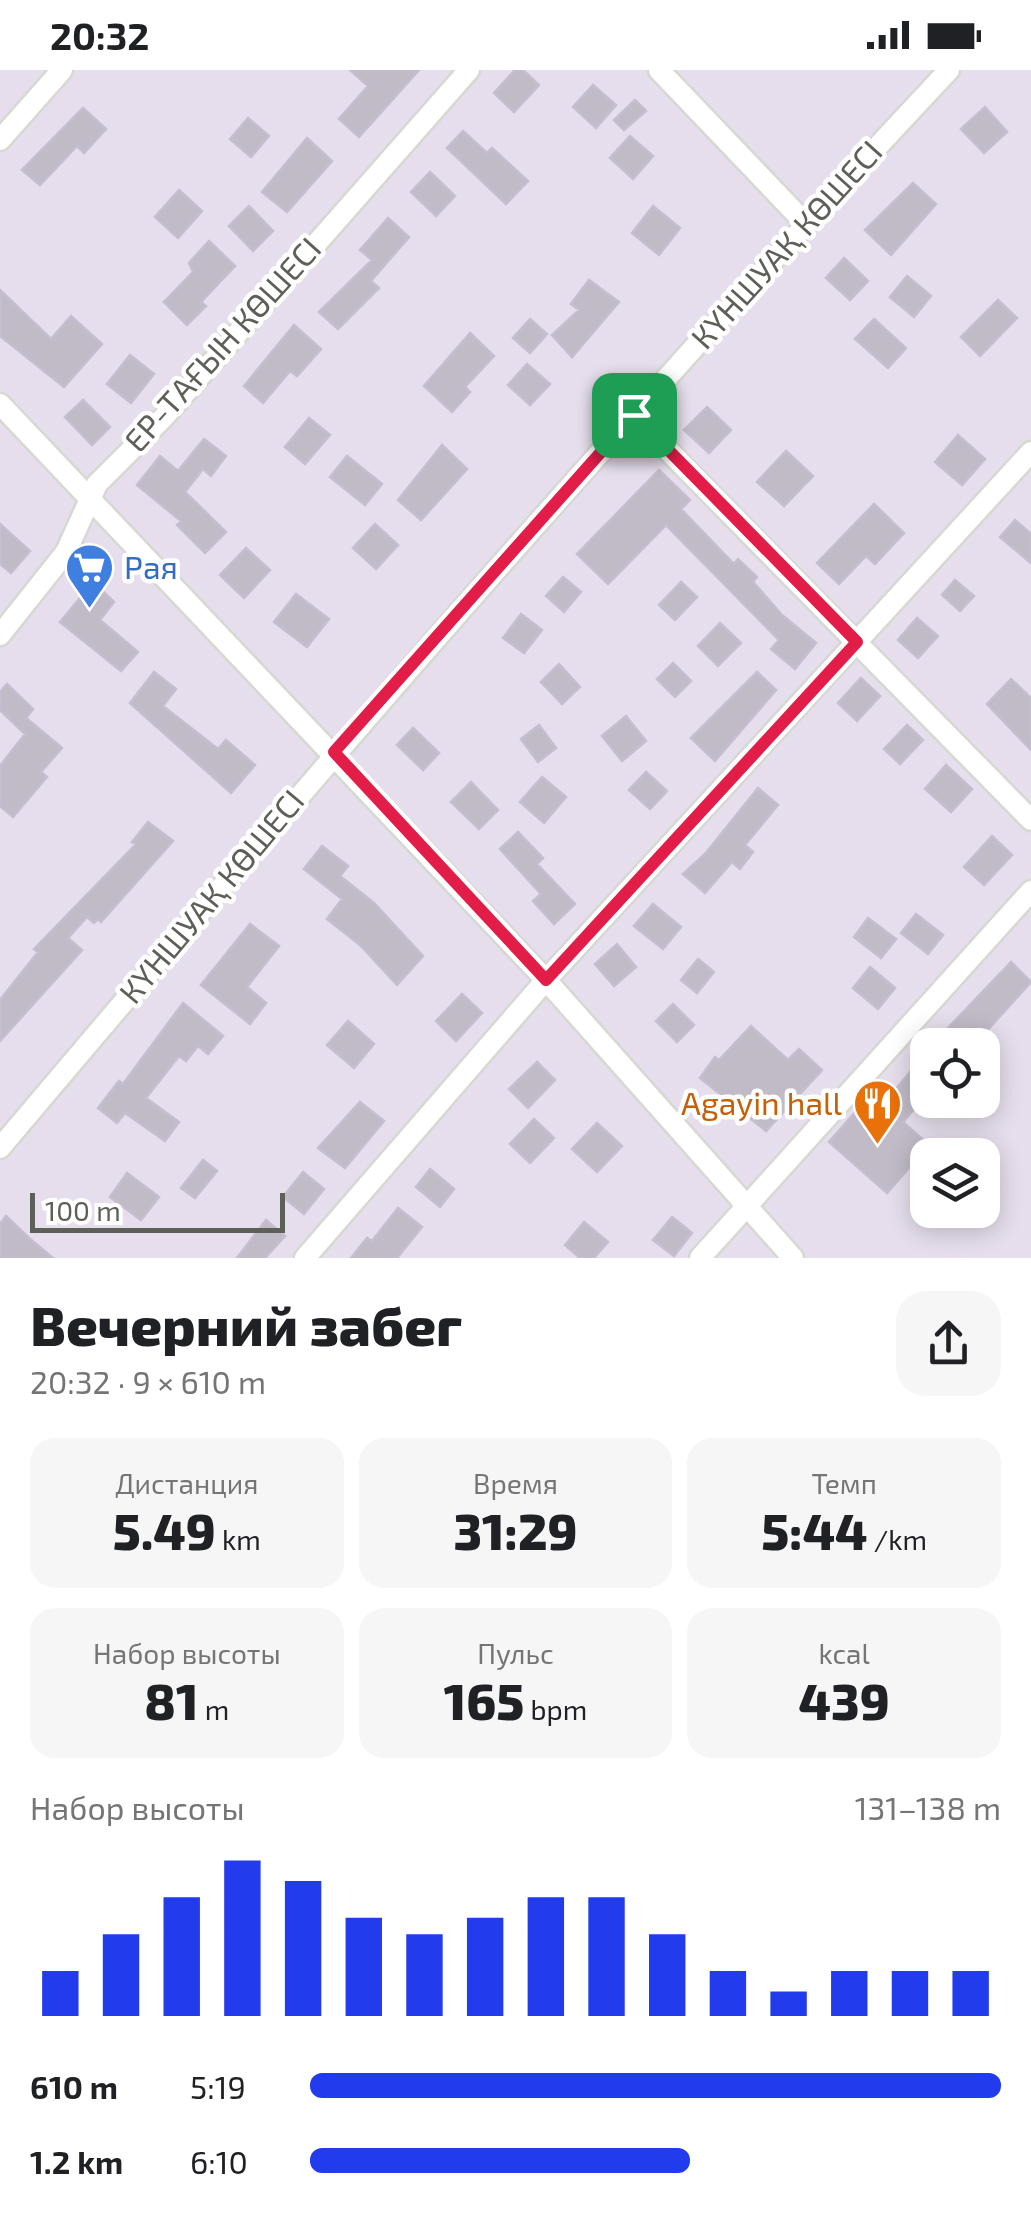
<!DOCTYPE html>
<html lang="ru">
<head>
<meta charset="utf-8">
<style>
  :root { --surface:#fff; --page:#f6f6f6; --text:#202124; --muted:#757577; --accent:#223ced }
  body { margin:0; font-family:"Exo 2",sans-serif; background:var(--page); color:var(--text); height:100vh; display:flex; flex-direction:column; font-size:38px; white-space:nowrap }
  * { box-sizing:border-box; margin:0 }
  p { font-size:32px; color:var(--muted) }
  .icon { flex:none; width:55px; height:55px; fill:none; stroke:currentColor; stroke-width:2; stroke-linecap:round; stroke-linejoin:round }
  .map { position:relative; height:1188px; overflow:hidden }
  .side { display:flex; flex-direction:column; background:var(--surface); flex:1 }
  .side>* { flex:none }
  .fabs { position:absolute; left:910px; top:958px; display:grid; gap:20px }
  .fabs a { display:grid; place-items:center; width:90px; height:90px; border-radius:20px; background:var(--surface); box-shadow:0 5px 25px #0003; font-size:50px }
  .scale { position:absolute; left:30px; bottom:25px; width:255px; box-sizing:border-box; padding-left:10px; border:5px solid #5d6058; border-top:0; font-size:28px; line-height:35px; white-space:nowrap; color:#5d6058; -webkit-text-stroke:8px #fff; paint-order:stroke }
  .pin { position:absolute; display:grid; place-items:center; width:85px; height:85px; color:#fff; margin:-42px; border-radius:20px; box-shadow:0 5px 15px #0006 }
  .round { display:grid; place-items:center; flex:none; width:105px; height:105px; border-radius:30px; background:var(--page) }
  .summary { display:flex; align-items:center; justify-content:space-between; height:170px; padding:0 30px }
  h1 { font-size:55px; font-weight:800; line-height:75px }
  .figures { display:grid; grid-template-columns:repeat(3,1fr); gap:15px; height:170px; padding:10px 30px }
  .figures div { display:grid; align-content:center; border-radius:25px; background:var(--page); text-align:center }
  .figures b { font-size:50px; font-weight:800 }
  .figures small { font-size:28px; font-weight:400 }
  .figures p { font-size:28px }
  .chart { height:280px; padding:20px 30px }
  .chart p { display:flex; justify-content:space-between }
  .chart svg { width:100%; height:180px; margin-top:10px; stroke:var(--accent); stroke-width:6 }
  ul { padding:0 30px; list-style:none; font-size:32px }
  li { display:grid; grid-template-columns:160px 120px 1fr; align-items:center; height:75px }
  li i { height:25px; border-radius:12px; background:var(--accent) }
  .status { display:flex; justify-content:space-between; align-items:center; height:70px; padding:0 50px; background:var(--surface); direction:ltr }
  .status svg { height:28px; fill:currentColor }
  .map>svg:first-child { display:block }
  .building { fill:#c0bbc6; stroke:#c6bdd0; stroke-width:2.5 }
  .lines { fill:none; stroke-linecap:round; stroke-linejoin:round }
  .minor-casing { stroke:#d6d9d2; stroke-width:25 }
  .minor { stroke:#fff; stroke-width:20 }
  .route-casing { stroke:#fff; stroke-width:20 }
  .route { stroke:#e11d48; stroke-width:12 }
  .labels { text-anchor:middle; stroke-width:9; stroke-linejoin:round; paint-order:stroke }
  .street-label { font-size:32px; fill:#5d6058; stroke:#fff }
  .shop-label { font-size:32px; fill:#366cbe; stroke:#fff; text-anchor:start }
  .food-label { font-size:32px; fill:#c56008; stroke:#fff; text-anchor:end }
</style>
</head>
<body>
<div class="status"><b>20:32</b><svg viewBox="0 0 49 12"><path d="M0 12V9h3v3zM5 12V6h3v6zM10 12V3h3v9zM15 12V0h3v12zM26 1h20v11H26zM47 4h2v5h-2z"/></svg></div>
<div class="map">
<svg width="1031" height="1188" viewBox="0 0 1031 1188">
  <rect width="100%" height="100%" fill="#e6deec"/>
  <path class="building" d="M350,0H419L359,67L339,49L368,16Z
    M515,0H523L539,15L514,42L494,23Z
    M593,15L616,35L596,58L573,37Z
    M635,30L646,41L624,60L614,50Z
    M985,37L1007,62L984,83L961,59Z
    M83,38L106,59L84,83L77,76L40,115L22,100Z
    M248,48L269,66L251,87L230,69Z
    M463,61L487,83L492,78L528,111L506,134L447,78Z
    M630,66L653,86L633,109L610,88Z
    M307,68L332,91L287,142L262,122Z
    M430,102L455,126L436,146L411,122Z
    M913,113L936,134L891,185L865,160Z
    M179,120L202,141L178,168L155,147Z
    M249,136L273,161L253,181L229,156Z
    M653,136L680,158L659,185L632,163Z
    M388,148L409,167L371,211L379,218L338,259L319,242L372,190L360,180Z
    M209,171L235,196L201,232L206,236L187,255L164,232L193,202L189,193Z
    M844,188L868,211L850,230L826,208Z
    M907,206L931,226L914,247L890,227Z
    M589,210L619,232L572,287L552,265L579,240L571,234Z
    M0,220L51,269L71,246L102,274L64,317L0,266Z
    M998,230L1017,248L980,286L961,267Z
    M530,249L547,264L530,283L513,268Z
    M874,249L906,278L888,298L855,269Z
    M294,255L321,279L297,306L290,301L263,333L244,316Z
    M470,263L494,286L465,317L470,322L452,342L424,316Z
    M130,285L154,304L131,333L107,314Z
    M527,294L550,314L530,335L508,315Z
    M83,330L110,357L92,375L65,347Z
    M707,337L731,360L709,383L684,360Z
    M309,348L330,365L305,394L285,377Z
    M958,365L985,389L962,415L935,392Z
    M204,369L226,386L211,406L203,399L185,422L226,462L205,483L177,455L181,451L137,415L160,386L178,401Z
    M442,375L467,399L421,450L398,430Z
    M786,381L813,406L784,436L757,412Z
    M347,386L382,414L365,435L330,407Z
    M659,400L690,430L681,439L734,494L738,489L757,507L753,512L782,545L816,573L795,599L771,579L779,570L666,455L608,514L577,484Z
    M874,434L904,463L875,494L866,486L839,514L817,493Z
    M1015,450L1031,464V493L1000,467Z
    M0,454L30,481L11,503L0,494Z
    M375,454L398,475L376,499L353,478Z
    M246,478L270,500L244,528L220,505Z
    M563,507L581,522L564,542L546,526Z
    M955,510L974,526L960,541L942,525Z
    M93,512L114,532L100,550L138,582L121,601L60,552Z
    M681,512L697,527L675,550L659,535Z
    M296,524L329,549L307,577L274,552Z
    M521,544L542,560L524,583L503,568Z
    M917,548L938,566L918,588L898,570Z
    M720,553L741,573L718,596L698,576Z
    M673,593L691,611L675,627L657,609Z
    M559,594L580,617L562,634L541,612Z
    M154,602L176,619L163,636L218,679L226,670L255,695L231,723L130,633Z
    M757,602L776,620L715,691L691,668Z
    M861,608L880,626L857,651L838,633Z
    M1011,609L1031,628V680L987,634Z
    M7,614L33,639L26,648L62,678L41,702L47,707L13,747L0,736V696L25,664L0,640V622Z
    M626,646L646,671L622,691L602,666Z
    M539,655L556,678L538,692L521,669Z
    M907,655L923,670L900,694L884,679Z
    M413,658L439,683L423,700L397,675Z
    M946,695L972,719L951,742L925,719Z
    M646,702L667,721L650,739L629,720Z
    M542,707L566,727L544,753L520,732Z
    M471,712L498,740L479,759L451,732Z
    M758,718L778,735L745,775L753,782L740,799L732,792L705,823L683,804L705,784Z
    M148,752L173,771L101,852L98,849L94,853L87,847L68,868L82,880L0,971V930L38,882L34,879L136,774L132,772Z
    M518,762L543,788L537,794L575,834L554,854L533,831L541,824L500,779Z
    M992,766L1012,785L984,815L964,797Z
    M322,776L348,796L340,806L374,833L423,886L397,915L360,875L327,849L342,829L304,799Z
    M653,834L681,857L663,879L634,856Z
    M916,844L943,865L928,884L901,863Z
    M868,848L896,869L881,888L854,867Z
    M250,854L279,876L247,917L266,933L250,954L201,915Z
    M617,874L636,897L614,916L595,894Z
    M698,889L714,902L697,923L681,910Z
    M1011,892L1031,912L974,975H965L946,960Z
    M870,897L895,918L878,939L853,918Z
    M462,924L482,943L456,971L436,951Z
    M183,933L223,966L208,984L198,976L186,991L179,986L146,1028L179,1052L165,1071L125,1043L117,1053L98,1038L119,1011L123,1014Z
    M673,934L694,955L677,972L656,951Z
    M348,951L374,974L354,998L327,975Z
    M751,956L788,990L799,979L822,1000L766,1061L700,1008L715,987L719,990Z
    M537,992L555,1010L528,1038L509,1019Z
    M917,994L928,1002V1023L903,1052L929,1075L887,1123L829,1072L871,1024L883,1034Z
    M360,1032L384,1051L345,1098L318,1078Z
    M534,1049L554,1068L530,1093L510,1074Z
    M597,1053L622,1076L597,1102L572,1079Z
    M203,1090L217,1101L195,1128L181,1118Z
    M430,1099L454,1119L440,1137L416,1117Z
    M303,1102L324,1119L304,1144L283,1127Z
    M127,1103L159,1127L141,1150L110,1127Z
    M398,1138L422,1157L397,1188H351L367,1168L372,1171Z
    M6,1146L30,1169L53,1188H0V1154Z
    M672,1147L692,1163L674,1186L653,1170Z
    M266,1150L285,1166L265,1188H237Z
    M584,1152L608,1172L594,1188H580L565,1175Z"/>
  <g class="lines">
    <defs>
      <path id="minor" d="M659,0L805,153
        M0,70L62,0
        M0,334L546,910L793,1188
        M633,345L1031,750
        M0,565L66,482L97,414L164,347L469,0
        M0,1078C309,712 621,350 949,0
        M305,1188L546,910L1031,382
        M700,1188L1031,821"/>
    </defs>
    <use href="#minor" class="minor-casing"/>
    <use href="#minor" class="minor"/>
  </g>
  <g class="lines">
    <defs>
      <path id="route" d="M634,345L857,572L546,910L334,682Z"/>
    </defs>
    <use href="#route" class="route-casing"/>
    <use href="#route" class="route"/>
  </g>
  <defs>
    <symbol id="supermarket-pin" viewBox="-11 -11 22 30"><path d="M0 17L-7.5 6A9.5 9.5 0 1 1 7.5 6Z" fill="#3f7fe0" stroke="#fff"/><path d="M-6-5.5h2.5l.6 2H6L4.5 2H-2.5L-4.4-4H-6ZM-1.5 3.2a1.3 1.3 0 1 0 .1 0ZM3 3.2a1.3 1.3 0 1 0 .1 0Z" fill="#fff"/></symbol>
    <symbol id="restaurant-pin" viewBox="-11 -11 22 30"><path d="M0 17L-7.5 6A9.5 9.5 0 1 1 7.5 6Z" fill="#e8710a" stroke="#fff"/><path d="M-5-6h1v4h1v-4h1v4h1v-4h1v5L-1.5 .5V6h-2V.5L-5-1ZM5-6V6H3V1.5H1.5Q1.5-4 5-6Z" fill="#fff"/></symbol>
  </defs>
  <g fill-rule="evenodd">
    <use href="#supermarket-pin" x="62" y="470" width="55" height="75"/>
    <use href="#restaurant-pin" x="850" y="1006" width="55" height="75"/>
  </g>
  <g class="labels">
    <g class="street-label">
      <text transform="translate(787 175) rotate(-48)" y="11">КҮНШУАҚ КӨШЕСІ</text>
      <text transform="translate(223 275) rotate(-48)" y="11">ЕР-ТАҒЫН КӨШЕСІ</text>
      <text transform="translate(212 827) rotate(-50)" y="11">КҮНШУАҚ КӨШЕСІ</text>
    </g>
    <g class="shop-label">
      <text x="124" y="509">Рая</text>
    </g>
    <g class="food-label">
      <text x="842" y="1045">Agayin hall</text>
    </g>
  </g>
</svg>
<div class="fabs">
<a><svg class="icon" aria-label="locate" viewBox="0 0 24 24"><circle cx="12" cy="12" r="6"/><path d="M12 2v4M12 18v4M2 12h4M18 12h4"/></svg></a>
<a><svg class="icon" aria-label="layers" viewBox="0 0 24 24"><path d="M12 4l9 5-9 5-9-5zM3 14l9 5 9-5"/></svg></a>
</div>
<div class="scale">100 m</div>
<div class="pin" style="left:634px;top:345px;background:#1e9e55"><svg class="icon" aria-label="arrive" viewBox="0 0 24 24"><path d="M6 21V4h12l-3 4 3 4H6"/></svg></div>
</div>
<section class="side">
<div class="summary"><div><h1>Вечерний забег</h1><p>20:32 · 9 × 610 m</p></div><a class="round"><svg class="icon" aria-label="share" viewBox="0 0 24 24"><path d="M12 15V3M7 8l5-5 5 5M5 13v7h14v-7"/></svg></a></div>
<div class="figures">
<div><p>Дистанция</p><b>5.49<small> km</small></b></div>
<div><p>Время</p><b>31:29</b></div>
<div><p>Темп</p><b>5:44<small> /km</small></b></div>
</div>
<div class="figures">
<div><p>Набор высоты</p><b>81<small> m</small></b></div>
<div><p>Пульс</p><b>165<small> bpm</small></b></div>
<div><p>kcal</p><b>439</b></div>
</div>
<div class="chart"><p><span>Набор высоты</span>131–138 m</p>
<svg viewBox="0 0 160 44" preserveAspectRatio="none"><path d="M5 44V33M15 44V24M25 44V15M35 44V6M45 44V11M55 44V20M65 44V24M75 44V20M85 44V15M95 44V15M105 44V24M115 44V33M125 44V38M135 44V33M145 44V33M155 44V33"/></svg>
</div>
<ul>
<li><b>610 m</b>5:19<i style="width:100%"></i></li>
<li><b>1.2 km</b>6:10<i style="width:55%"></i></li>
</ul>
</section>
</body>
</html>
